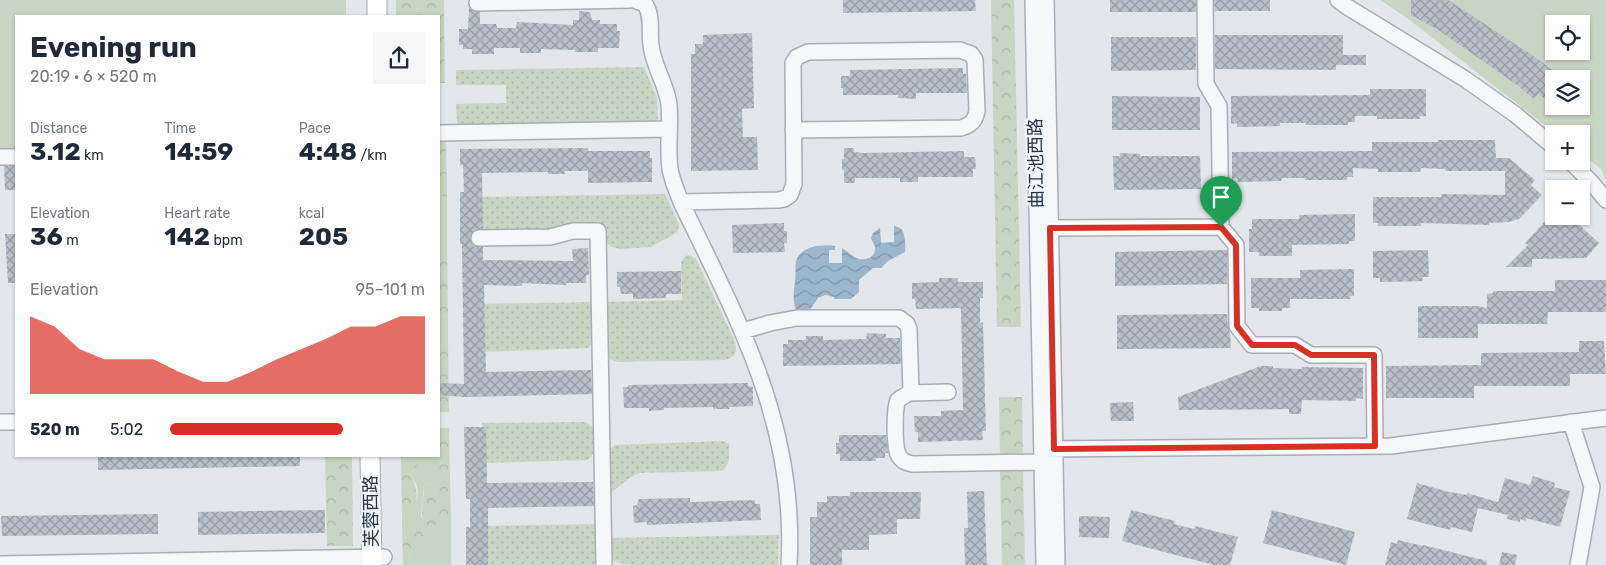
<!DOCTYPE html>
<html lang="en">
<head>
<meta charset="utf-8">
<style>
  :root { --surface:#fff; --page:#f6f6f7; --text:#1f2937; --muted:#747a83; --accent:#d93025 }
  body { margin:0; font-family:Rubik,"Noto Sans SC",sans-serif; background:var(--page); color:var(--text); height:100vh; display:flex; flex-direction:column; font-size:19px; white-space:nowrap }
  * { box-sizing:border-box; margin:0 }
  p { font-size:16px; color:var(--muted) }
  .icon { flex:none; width:28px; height:28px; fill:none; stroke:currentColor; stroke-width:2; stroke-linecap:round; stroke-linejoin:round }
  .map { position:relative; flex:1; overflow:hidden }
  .sheet { position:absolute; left:15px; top:15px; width:425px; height:442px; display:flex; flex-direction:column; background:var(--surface); border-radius:0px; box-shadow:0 1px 4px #0004 }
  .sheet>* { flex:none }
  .buttons { position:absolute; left:1545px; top:15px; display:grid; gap:10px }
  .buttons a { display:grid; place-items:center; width:45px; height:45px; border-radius:0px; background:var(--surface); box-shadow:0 1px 4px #0004; font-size:25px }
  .pin { position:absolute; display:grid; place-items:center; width:42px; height:42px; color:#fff; margin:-51px -21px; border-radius:50% 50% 50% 0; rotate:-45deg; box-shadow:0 0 5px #0007 }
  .pin .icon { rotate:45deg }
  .round { display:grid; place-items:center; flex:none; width:52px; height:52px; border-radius:0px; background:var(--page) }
  .head { display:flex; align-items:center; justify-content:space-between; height:85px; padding:0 15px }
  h1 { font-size:28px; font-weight:700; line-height:38px }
  .figures { display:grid; grid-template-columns:repeat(3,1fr); gap:8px; height:85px; padding:5px 15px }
  .figures div { display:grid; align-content:center }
  .figures b { font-size:25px; font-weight:700 }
  .figures small { font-size:14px; font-weight:400 }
  .figures p { font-size:14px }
  .chart { height:140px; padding:10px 15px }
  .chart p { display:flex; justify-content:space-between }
  .chart svg { width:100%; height:90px; margin-top:5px; fill:var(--accent); opacity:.7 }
  ul { padding:0 15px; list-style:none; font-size:16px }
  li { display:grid; grid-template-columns:80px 60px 1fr; align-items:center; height:38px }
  li i { height:12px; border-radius:6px; background:var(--accent) }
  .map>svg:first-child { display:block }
  .green { fill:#c9d5c3; fill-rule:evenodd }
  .forest { fill:url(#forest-crowns) }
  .garden { fill:url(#garden-dots) }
  .water { fill:url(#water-waves) }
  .building { fill:url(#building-cross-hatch) }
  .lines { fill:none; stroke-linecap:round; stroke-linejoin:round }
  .minor-casing { stroke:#a8adb6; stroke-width:18 }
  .major-casing { stroke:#a1abb7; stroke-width:21 }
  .minor { stroke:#f6f7f9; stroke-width:15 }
  .major { stroke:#fff; stroke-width:19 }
  .route-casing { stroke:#fff; stroke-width:10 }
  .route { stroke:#d93025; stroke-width:6 }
  .labels { text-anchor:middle; stroke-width:4.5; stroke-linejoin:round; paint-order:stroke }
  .street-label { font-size:18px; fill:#2a3544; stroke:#f2f5f8 }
</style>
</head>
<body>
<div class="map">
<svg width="1606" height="565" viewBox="0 0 1606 565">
  <defs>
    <pattern id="forest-crowns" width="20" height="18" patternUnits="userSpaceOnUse" patternTransform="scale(1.25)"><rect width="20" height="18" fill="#c9d5c3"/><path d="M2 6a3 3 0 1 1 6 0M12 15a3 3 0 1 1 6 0" fill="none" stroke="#adb7a9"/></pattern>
    <pattern id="garden-dots" width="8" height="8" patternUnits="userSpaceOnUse" patternTransform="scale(1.25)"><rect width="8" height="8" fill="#c9d5c3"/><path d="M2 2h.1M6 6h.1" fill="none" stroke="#adb7a9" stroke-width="1.8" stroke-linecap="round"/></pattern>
    <pattern id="water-waves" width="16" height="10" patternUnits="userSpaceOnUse" patternTransform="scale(1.25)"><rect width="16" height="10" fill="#9db6cc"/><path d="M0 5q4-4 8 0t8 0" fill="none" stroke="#8095a7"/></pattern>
    <pattern id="building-cross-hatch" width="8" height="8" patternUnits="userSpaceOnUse" patternTransform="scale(1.25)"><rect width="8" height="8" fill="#b9c0c9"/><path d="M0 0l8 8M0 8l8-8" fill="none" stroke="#979da5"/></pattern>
  </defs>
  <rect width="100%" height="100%" fill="#e3e6eb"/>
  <path class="green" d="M0,0H346V16H16V148H0Z
    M1380,0H1606V180L1601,169L1581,153V134H1556L1407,18ZM1554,24H1581V51H1554ZM1554,79H1581V106H1554Z
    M439,195L447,198V247L439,249Z
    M439,316L448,317V342L439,347Z
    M439,428L440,476L437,484L424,485L421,516L426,527L445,528L451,525V565H415V542H426L402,525V515C415,511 420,500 417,487C416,482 411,477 412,472C414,466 421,461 424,456H439Z"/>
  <path class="forest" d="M396,0H444L445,83H439V16H396Z
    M991,0H1014L1021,327H997Z
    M439,137H446L447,198L439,195Z
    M447,247L448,317L439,316V249Z
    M448,342L449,412H439V347Z
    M999,397H1022L1023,458H1000Z
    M439,428H449L451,525C410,547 425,503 424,485L436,484L437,477L439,476Z
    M325,456H352L353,546H327Z
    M401,456H424L412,472C414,489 426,508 402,515Z
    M1000,469H1023L1025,565H1002Z
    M402,525C415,525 422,530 426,542L415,543V565H403Z"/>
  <path class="garden" d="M644,67L657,98L658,123L457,127L456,104L506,103V85H456V70Z
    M665,194L679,224L678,232L651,247L620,249L612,247L606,242L603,234V225L571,226L554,230L479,232L478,197Z
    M690,255L696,259L733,337C738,348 738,357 725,360L618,362L609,359L606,355L604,302L682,300L681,262L685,256Z
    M594,302L593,342L588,348L481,352L480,304Z
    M585,422C600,427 600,453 587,460L483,463L482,423Z
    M724,441L729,444C729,454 731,464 722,471L639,473L631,477L613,491H610L608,451L615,445Z
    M597,524V565H485L484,526Z
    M779,535L778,565H632L618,563L611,559L609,538Z"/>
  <path class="water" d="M894,226C898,227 900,227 902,230C905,234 906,247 905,252L888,261L881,268H873L859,280V292L851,299H834V297L825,295L818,298C812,306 809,317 796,309C792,301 794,291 795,281C796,275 795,267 796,261C801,246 822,244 835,246V250H829V263H842V248C847,251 851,255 856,258C863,261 875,259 875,249C876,245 872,242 871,238L873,233L880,228L881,243L894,242Z"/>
  <path class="building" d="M843,0H975L976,11L843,13Z
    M1110,0H1196V12H1110Z
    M1214,0H1270V11H1217L1215,12Z
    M1411,0H1448L1538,59L1554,72V86L1544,98L1538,94L1534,99L1517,85L1440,31L1411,15Z
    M469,8L473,11L480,12V24H496L497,28H516L517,22L573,25V20H579V11L590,12L592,20H600V24H617V31H620L619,48H598V52H575V50L541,49V53H520V48H494V54H472V49H463V45H459V29H468Z
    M752,33L754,108L742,109L743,137H757L758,170L691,171V54H695V44H703V35Z
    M1215,35H1343V55H1366V65H1336V70L1215,69Z
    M1111,37H1196V70L1111,71Z
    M963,68V74H966L967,93H916V99L898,98V95H843V88H841V76H850V70Z
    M1370,89H1426V116H1420V119H1377V116H1355V122H1348V125H1306V123H1280V126L1237,127V123L1231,124V96L1370,95Z
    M1112,96L1200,97V130H1112Z
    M1438,140H1495L1496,158H1509L1535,180L1531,185L1542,195L1519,219L1509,222L1489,223V225L1421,223V226H1378V223H1373V197H1441V194L1505,195V171H1446L1445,169L1421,168L1420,172H1378V169L1353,168V177H1347V180H1305V178H1282L1281,181L1238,182L1237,178L1232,179V152L1372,151V142H1438Z
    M588,148V151H650V158H652V182L588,183V171H565V174H548V172L482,173L483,229L474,230L470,239L474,246L483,247V260L573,261L572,249L588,248L589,275H586V283H566V285L522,283V286L484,285L486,372L591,370L592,394L464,397L439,395V383L464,384L462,244H460V192H464L463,165H460V149Z
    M844,148H854V152L864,153L964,151V157H975L976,169H973V177H918V182H900V178H855V183H844V170H842V159H844Z
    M1120,153L1140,154V156H1200L1201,189L1114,190L1113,156H1120Z
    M4,166H16V190H5Z
    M1355,214V241H1349V244L1292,245V256H1259V252H1249V229H1252V219H1299V215Z
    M1550,216H1564L1570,222L1573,219L1599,243L1586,258L1532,259V267H1506L1528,245L1525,243Z
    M784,223V231H787V243H784L785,252L733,253L732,225Z
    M5,234H16V283H8Z
    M1227,250V284L1115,286V252Z
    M1428,250L1429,277H1422L1423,281L1380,282V278H1373V251Z
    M1354,269V296H1350V299H1290V308H1282V311H1259V308H1251V278H1300V270Z
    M681,271V294H666V298L633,299V294H621L620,287H617V272Z
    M939,278H958V282H983V298H980V323L983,322L985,399L986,431H982L983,440L918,442V432H915L914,416H941V411L963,410L961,308L916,309L915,299H912V283L939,282Z
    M1555,280H1606V312H1548L1547,324H1478V338H1418V306H1478L1487,308V294L1493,293V291H1555Z
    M1227,314L1228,326L1230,333L1231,348L1117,349V315Z
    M867,333L886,334V338H900L901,364L783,366V344H788V340H806V336H823V340L866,339Z
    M1579,341H1604L1606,374H1570V386H1474V398H1386V366L1481,365V353L1579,352Z
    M1261,366H1273V368L1302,369V367L1363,368V399L1356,398V401L1302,400L1301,414H1289V409L1179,410L1178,397Z
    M748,383V386L753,387V406L729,407V409H713V407L664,408V410L649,411V408H624L623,387H628V385Z
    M1133,402L1134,421H1111L1110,403Z
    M464,427H486L487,483L593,482L594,506L488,508V565H466V527H470V499H466Z
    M839,435H886L888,453H885V458H876V461H840V454H836V443H839Z
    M98,456H300V466L98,470Z
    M1533,476L1555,483L1554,487L1570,491L1560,527L1526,518V521L1520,519V522L1507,519L1508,515L1478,508L1472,532L1451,527L1450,530L1407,519L1417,483L1449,492L1467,495V493L1498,502L1505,478L1530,485Z
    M984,491L987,565H965L964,528H968L967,492Z
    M850,492H921L920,519H897V534L869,535V550H842V565H810V517H817V502H827V496H850Z
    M690,498V502L755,500V504H760L761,520L647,525V522L634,523L633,506L637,505L639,499Z
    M325,510V533L198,535V512Z
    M1131,510L1175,521L1174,524L1194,529L1195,526L1238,537L1230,565H1214L1122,541Z
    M1272,510L1355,532L1346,565L1263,543Z
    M158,514V534L2,536L1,516Z
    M1079,516L1110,517L1109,538L1079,537Z
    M1398,540L1423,546V545L1487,561L1486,565H1385L1391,542L1397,544Z
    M1502,552L1517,555L1515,565H1499Z"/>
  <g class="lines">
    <defs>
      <path id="minor" d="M634,0L645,4C653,16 649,32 651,45C653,66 666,83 669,104C671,126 667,148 670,169C672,181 677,191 681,202C739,322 797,426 789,565
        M1033,0L1044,565
        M1046,0L1057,565
        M1205,0L1206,84L1219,106L1221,227L1236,245L1237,326L1252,345H1295L1311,355H1374L1375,446
        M1338,0L1346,6L1465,79L1516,115L1554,147
        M477,3L629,0
        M439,133L669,129
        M0,157H16
        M1570,161L1591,182L1606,200
        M681,202L778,200L784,199L790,195L794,184L793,63L797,57L808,52L960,50L971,54L975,60L977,111C975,121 971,125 961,128L793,130
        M1050,228L1221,227
        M479,238L550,237L573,231H598L604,565
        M743,331L770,323L797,318H899L907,324L909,329L911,393
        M948,392L909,393L898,400C894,409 894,448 899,456C903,462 907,463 913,464L1042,462
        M0,422H16
        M1571,422L1592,487L1578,565
        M1042,449L1391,446L1606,418
        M0,564L384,557"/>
      <path id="major" d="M377,0V16
        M370,456L372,565"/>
    </defs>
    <use href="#minor" class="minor-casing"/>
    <use href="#major" class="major-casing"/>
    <use href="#minor" class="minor"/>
    <use href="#major" class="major"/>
  </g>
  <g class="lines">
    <defs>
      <path id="route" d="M1221,227L1236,245L1237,326L1252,345H1295L1311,355H1374L1375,446L1054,449L1050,228Z"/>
    </defs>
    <use href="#route" class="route-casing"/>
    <use href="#route" class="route"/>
  </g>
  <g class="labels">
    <g class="street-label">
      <text transform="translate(1036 163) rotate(-91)" y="6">曲江池西路</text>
      <text transform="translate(371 511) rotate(-91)" y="6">芙蓉西路</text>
    </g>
  </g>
</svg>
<div class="buttons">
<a><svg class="icon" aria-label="locate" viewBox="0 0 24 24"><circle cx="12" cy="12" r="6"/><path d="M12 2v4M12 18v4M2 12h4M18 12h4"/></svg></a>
<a><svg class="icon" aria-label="layers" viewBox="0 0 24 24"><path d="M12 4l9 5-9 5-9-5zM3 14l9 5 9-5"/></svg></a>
<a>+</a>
<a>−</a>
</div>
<div class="pin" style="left:1221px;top:227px;background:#1e9e55"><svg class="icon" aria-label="arrive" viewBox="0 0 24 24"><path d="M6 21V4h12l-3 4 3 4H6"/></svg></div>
<section class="sheet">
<div class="head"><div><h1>Evening run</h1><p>20:19 · 6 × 520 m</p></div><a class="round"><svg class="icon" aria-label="share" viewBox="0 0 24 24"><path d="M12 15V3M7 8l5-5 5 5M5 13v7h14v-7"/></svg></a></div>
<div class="figures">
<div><p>Distance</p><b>3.12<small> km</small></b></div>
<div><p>Time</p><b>14:59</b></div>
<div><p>Pace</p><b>4:48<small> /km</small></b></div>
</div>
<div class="figures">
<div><p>Elevation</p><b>36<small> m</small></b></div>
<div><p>Heart rate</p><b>142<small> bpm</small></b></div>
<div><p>kcal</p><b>205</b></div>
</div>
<div class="chart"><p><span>Elevation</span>95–101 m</p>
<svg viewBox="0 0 160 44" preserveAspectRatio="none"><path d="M0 44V6L10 11L20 22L30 27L40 27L50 27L60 33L70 38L80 38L90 33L100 27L110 22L120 17L130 11L140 11L150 6L160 6V44z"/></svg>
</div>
<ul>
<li><b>520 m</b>5:02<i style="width:68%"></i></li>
</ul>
</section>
</div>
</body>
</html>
